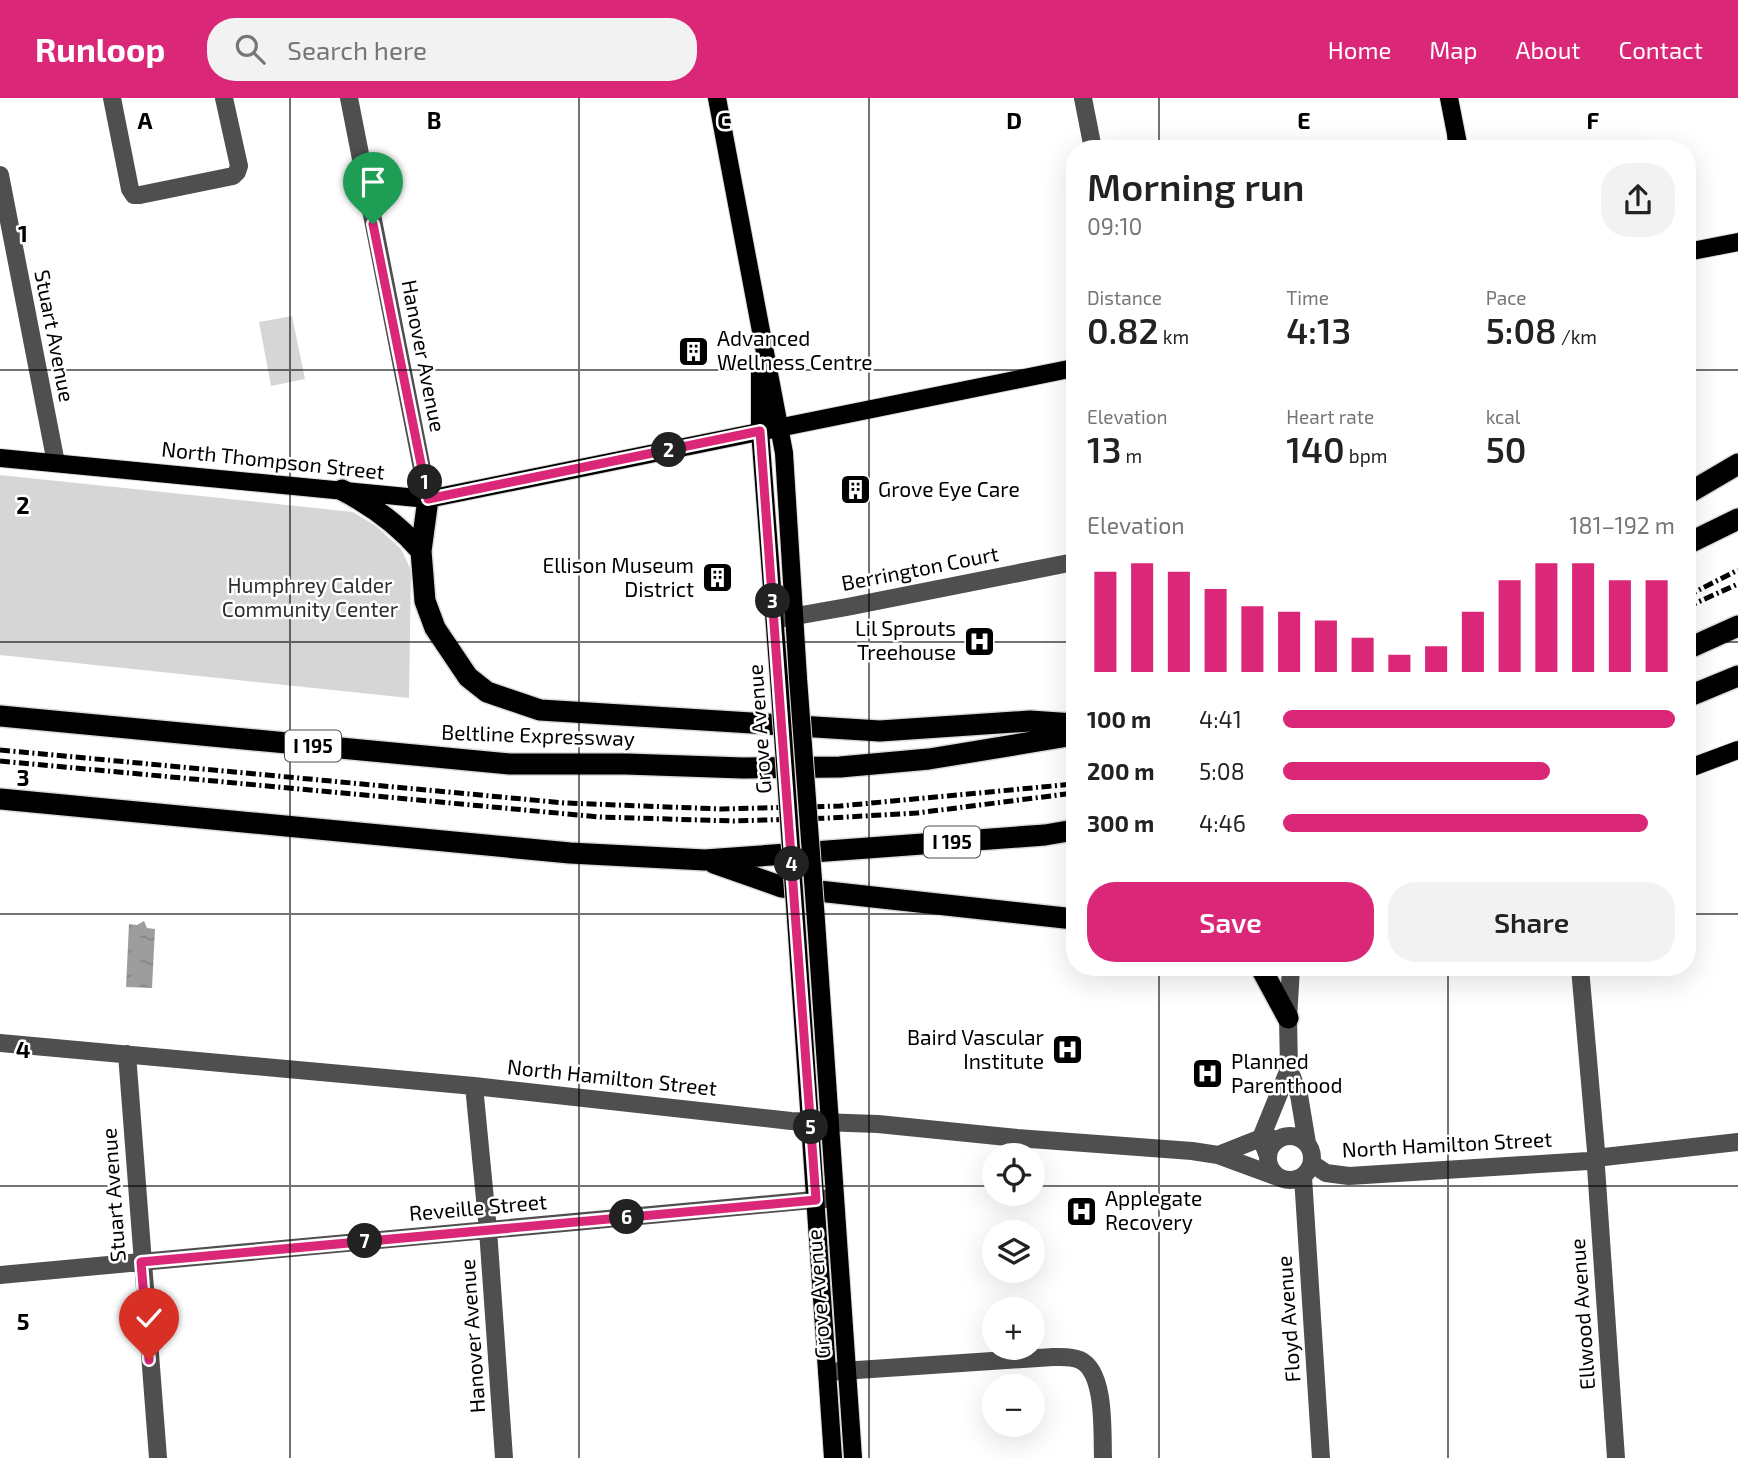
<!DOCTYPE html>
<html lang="en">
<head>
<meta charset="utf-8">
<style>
  :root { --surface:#fff; --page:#f2f2f2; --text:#222; --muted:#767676; --accent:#db2777 }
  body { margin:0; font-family:"Exo 2",sans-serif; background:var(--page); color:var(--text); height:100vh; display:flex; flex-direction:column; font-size:26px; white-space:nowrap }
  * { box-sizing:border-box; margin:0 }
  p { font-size:23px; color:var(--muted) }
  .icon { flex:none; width:38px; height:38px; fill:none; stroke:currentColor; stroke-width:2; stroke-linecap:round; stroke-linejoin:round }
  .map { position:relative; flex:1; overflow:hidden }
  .panel { position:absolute; left:1066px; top:42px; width:630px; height:836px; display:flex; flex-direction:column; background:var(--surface); border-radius:28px; box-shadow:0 7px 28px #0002 }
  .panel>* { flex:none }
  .controls { position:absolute; left:982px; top:1045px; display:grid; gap:14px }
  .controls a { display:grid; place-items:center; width:63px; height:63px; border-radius:50%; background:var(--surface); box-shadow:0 7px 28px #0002; font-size:35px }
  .pin { position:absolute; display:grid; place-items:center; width:60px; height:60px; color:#fff; margin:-72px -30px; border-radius:50% 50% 50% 0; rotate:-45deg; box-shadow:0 0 7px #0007 }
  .pin .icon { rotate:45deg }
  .km { position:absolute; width:35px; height:35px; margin:-18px; border-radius:50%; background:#222; color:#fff; font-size:19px; line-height:35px; text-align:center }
  .round { display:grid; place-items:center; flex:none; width:74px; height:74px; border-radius:28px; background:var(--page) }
  .head { display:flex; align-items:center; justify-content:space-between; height:119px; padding:0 21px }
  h1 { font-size:38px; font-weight:600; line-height:52px }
  .figures { display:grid; grid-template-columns:repeat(3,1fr); gap:10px; height:119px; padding:7px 21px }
  .figures div { display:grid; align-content:center }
  .figures b { font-size:35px; font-weight:600 }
  .figures small { font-size:19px; font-weight:400 }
  .figures p { font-size:19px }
  .chart { height:196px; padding:14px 21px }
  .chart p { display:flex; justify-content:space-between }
  .chart svg { width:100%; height:126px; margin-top:7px; stroke:var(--accent); stroke-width:6 }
  .primary-button { display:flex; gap:14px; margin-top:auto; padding:14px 21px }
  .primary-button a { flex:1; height:80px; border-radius:28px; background:var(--accent); color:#fff; font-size:28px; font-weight:600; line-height:80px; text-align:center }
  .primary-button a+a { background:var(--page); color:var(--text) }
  ul { padding:0 21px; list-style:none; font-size:23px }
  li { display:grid; grid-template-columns:112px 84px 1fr; align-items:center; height:52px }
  li i { height:18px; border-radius:9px; background:var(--accent) }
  header { display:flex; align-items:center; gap:42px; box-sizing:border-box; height:98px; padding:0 35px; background:var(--accent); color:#fff }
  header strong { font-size:33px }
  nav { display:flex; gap:38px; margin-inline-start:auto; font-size:24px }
  .search { width:490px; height:63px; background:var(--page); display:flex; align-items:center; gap:18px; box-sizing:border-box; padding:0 24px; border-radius:28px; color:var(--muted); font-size:26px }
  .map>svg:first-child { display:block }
  .park { fill:#d6d6d6 }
  .water { fill:url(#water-ripples) }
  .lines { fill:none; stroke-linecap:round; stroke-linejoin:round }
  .major-casing { stroke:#dbdbdb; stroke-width:20 }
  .highway-casing { stroke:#dbdbdb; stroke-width:24 }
  .minor { stroke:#4f4f4f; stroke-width:18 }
  .major { stroke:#000; stroke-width:18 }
  .highway { stroke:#000; stroke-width:21 }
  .rail { stroke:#000; stroke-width:5; stroke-dasharray:10 3.5 2 3.5; stroke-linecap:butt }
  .major-bridge-casing { stroke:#dbdbdb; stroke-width:20; stroke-linecap:butt }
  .major-bridge { stroke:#000; stroke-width:18 }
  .route-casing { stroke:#fff; stroke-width:14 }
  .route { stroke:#db2777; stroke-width:9 }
  .grid { fill:none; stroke:#000; stroke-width:2; stroke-opacity:0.55 }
  .labels { text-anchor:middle; stroke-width:5; stroke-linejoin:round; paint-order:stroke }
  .shield { fill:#fff; stroke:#4c4c4c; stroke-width:2 }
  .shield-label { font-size:19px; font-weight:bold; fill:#000 }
  .street-label { font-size:21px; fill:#000; stroke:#fff }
  .poi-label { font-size:21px; fill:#000; stroke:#fff; text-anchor:start }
  .park-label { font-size:21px; fill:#2d2d2d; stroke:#fff }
  .grid-label { font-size:23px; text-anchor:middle; font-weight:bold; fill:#000; stroke:#fff; stroke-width:5; stroke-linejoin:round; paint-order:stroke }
</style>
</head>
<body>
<header>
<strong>Runloop</strong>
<div class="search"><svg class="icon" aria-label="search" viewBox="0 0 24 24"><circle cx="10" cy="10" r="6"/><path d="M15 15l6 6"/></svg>Search here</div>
<nav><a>Home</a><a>Map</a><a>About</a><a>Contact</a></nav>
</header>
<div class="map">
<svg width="1738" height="1360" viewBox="0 0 1738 1360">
  <defs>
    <pattern id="water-ripples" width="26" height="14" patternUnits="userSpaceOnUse" patternTransform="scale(1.75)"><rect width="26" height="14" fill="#9d9d9d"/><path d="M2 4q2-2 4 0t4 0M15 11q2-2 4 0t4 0" fill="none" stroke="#858585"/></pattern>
  </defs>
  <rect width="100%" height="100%" fill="#fff"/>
  <path class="park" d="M292,218L305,281L271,288L259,224Z
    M0,377L353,414L376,428L401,451L411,472L409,600L0,557Z"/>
  <path class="water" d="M144,823L147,830L155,831L152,890L126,889L129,826L137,827Z"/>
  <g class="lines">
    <defs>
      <path id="major" d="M717,0L784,355L798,580
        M1449,0L1459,51
        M1687,154L1738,144
        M760,266V333L779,581
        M0,360L428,401L1074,270
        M1687,671L1738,652
        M796,821L833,1360
        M816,823L853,1360"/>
      <path id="highway" d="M342,392C373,408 398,426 421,453
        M1687,396L1738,366
        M428,401L421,453L425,503L435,530L468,579L487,594L540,612L880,633L1030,623L1074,626
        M1687,446L1738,421
        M1687,551L1738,528
        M1687,599L1738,578
        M0,618L510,666H626L743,670L840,669L929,661L1074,637
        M0,701L570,755L705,762L1045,737L1074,732
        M714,765L782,789L1074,821
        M1261,870L1288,920"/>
    </defs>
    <use href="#major" class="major-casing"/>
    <use href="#highway" class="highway-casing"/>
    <path class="minor" d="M112,0L130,91L134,97H140L233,78L237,74L239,68L224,0
      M349,0L428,401
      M1083,0L1093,51
      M0,77L56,365
      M779,521L847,509L1074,464
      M1291,870L1288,920L1289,971L1299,997L1307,1045
      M1580,870L1596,1053
      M0,945L474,988L791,1023L878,1026L1017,1040L1192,1053L1218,1057L1278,1079
      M127,956L158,1360
      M474,988L488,1132L504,1360
      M1268 1060a22 22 0 1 1 44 0a22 22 0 1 1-44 0Z
      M1218,1057L1261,1040H1271
      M1268,1058L1261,1040L1289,971
      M1604,1059L1738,1044
      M1311,1068L1317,1069L1326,1075L1349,1078L1588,1063
      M1596,1069L1616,1360
      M1303,1079L1321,1360
      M0,1177L835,1100
      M827,1274L1053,1259C1062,1259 1071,1258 1080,1262C1106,1274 1102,1335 1103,1360"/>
    <use href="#major" class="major"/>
    <use href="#highway" class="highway"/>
    <path class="rail" d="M1687,498L1738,472
      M1687,509L1738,486
      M0,652L565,705L721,711L840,708L1074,686
      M0,663L600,719L734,723L829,720L917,715L1074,695"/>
    <defs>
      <path id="major-bridge" d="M798,580L816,823
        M779,581L796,821"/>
    </defs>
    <use href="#major-bridge" class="major-bridge-casing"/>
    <use href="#major-bridge" class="major-bridge"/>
  </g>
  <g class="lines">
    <defs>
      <path id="route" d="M149,1262L141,1164L816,1102L760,333L428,401L373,126"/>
    </defs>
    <use href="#route" class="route-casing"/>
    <use href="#route" class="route"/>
  </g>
  <path class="grid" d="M290,0V1360M579,0V1360M869,0V1360M1159,0V51M1448,0V51M0,272H1074M1687,272H1738M0,544H1074M1687,544H1738M0,816H1074M1687,816H1738M1159,870V1360M1448,870V1360M0,1088H994M1032,1088H1738"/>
  <defs>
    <symbol id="building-square" viewBox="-11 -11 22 22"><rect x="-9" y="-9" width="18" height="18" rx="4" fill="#000" stroke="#fff"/><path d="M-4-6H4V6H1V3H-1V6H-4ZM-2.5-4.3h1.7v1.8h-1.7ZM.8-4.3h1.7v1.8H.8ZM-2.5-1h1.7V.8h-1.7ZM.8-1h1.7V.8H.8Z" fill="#fff"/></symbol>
    <symbol id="hospital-square" viewBox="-11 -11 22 22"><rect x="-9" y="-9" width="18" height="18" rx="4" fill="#000" stroke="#fff"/><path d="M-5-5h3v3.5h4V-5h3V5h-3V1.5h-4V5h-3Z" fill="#fff"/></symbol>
  </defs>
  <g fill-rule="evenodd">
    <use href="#building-square" x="676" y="236" width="35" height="35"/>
    <use href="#building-square" x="838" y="374" width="35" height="35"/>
    <use href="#building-square" x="700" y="462" width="35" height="35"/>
    <use href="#hospital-square" x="962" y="526" width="35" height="35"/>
    <use href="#hospital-square" x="1050" y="934" width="35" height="35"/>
    <use href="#hospital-square" x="1190" y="958" width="35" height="35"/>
    <use href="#hospital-square" x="1064" y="1096" width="35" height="35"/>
  </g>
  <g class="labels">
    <g class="shield">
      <rect x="285" y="632.5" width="56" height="31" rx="5"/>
      <rect x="924" y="728.5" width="56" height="31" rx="5"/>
    </g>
    <g class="shield-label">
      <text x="313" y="655">I 195</text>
      <text x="952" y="751">I 195</text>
    </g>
    <g class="street-label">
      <text transform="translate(54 238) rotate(79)" y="7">Stuart Avenue</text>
      <text transform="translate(423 258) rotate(79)" y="7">Hanover Avenue</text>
      <text transform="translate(273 363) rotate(6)" y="7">North Thompson Street</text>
      <text transform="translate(920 471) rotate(-11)" y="7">Berrington Court</text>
      <text transform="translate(760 631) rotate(-94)" y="7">Grove Avenue</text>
      <text transform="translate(538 638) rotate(2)" y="7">Beltline Expressway</text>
      <text transform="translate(612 980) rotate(6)" y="7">North Hamilton Street</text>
      <text transform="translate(1447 1047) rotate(-3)" y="7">North Hamilton Street</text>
      <text transform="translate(114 1097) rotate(-94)" y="7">Stuart Avenue</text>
      <text transform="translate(478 1110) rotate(-5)" y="7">Reveille Street</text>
      <text transform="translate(819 1196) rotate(-94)" y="7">Grove Avenue</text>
      <text transform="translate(1583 1216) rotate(-94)" y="7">Ellwood Avenue</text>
      <text transform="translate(1289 1221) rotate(-94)" y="7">Floyd Avenue</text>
      <text transform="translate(473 1238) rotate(-94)" y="7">Hanover Avenue</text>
    </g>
    <g class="poi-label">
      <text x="717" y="248">Advanced<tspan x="717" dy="24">Wellness Centre</tspan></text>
      <text x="878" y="399">Grove Eye Care</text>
      <text x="694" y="475" text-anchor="end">Ellison Museum<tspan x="694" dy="24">District</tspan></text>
      <text x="956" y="538" text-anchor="end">Lil Sprouts<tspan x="956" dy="24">Treehouse</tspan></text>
      <text x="1044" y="947" text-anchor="end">Baird Vascular<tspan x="1044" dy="24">Institute</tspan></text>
      <text x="1231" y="971">Planned<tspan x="1231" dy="24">Parenthood</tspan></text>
      <text x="1105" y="1108">Applegate<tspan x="1105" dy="24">Recovery</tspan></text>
    </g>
    <g class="park-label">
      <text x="310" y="495">Humphrey Calder<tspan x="310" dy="24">Community Center</tspan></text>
    </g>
  </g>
  <g class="grid-label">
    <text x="145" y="31">A</text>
    <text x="434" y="31">B</text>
    <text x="724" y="31">C</text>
    <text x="1014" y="31">D</text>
    <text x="1304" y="31">E</text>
    <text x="1593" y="31">F</text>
    <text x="23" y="144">1</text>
    <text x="23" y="416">2</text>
    <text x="23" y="688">3</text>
    <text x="23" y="960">4</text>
    <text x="23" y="1232">5</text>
  </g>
</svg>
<div class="controls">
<a><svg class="icon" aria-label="locate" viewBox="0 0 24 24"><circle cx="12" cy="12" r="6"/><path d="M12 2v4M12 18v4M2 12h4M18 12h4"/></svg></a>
<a><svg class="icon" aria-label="layers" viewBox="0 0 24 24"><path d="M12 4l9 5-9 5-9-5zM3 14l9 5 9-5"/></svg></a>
<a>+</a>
<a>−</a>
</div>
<div class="pin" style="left:373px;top:126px;background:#1e9e55"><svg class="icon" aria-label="arrive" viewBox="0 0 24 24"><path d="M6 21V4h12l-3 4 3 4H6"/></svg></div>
<div class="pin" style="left:149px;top:1262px;background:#d93025"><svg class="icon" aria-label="check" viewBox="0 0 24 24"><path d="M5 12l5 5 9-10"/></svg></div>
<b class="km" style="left:425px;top:384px">1</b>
<b class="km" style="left:669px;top:352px">2</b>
<b class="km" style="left:773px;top:503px">3</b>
<b class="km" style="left:792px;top:766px">4</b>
<b class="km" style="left:811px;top:1029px">5</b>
<b class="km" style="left:627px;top:1119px">6</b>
<b class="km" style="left:365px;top:1143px">7</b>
<section class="panel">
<div class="head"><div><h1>Morning run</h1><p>09:10</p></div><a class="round"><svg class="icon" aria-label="share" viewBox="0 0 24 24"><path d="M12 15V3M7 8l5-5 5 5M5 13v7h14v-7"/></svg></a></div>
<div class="figures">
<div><p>Distance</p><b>0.82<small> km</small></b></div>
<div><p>Time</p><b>4:13</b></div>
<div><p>Pace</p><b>5:08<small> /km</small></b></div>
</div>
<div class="figures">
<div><p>Elevation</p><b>13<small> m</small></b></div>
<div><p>Heart rate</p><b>140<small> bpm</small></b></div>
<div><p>kcal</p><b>50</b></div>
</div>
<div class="chart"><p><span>Elevation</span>181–192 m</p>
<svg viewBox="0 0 160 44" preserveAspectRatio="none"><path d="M5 44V9M15 44V6M25 44V9M35 44V15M45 44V21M55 44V23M65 44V26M75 44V32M85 44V38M95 44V35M105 44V23M115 44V12M125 44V6M135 44V6M145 44V12M155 44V12"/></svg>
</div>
<ul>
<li><b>100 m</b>4:41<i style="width:100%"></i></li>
<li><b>200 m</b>5:08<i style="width:68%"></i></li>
<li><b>300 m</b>4:46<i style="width:93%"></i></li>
</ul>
<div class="primary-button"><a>Save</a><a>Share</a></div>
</section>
</div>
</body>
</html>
